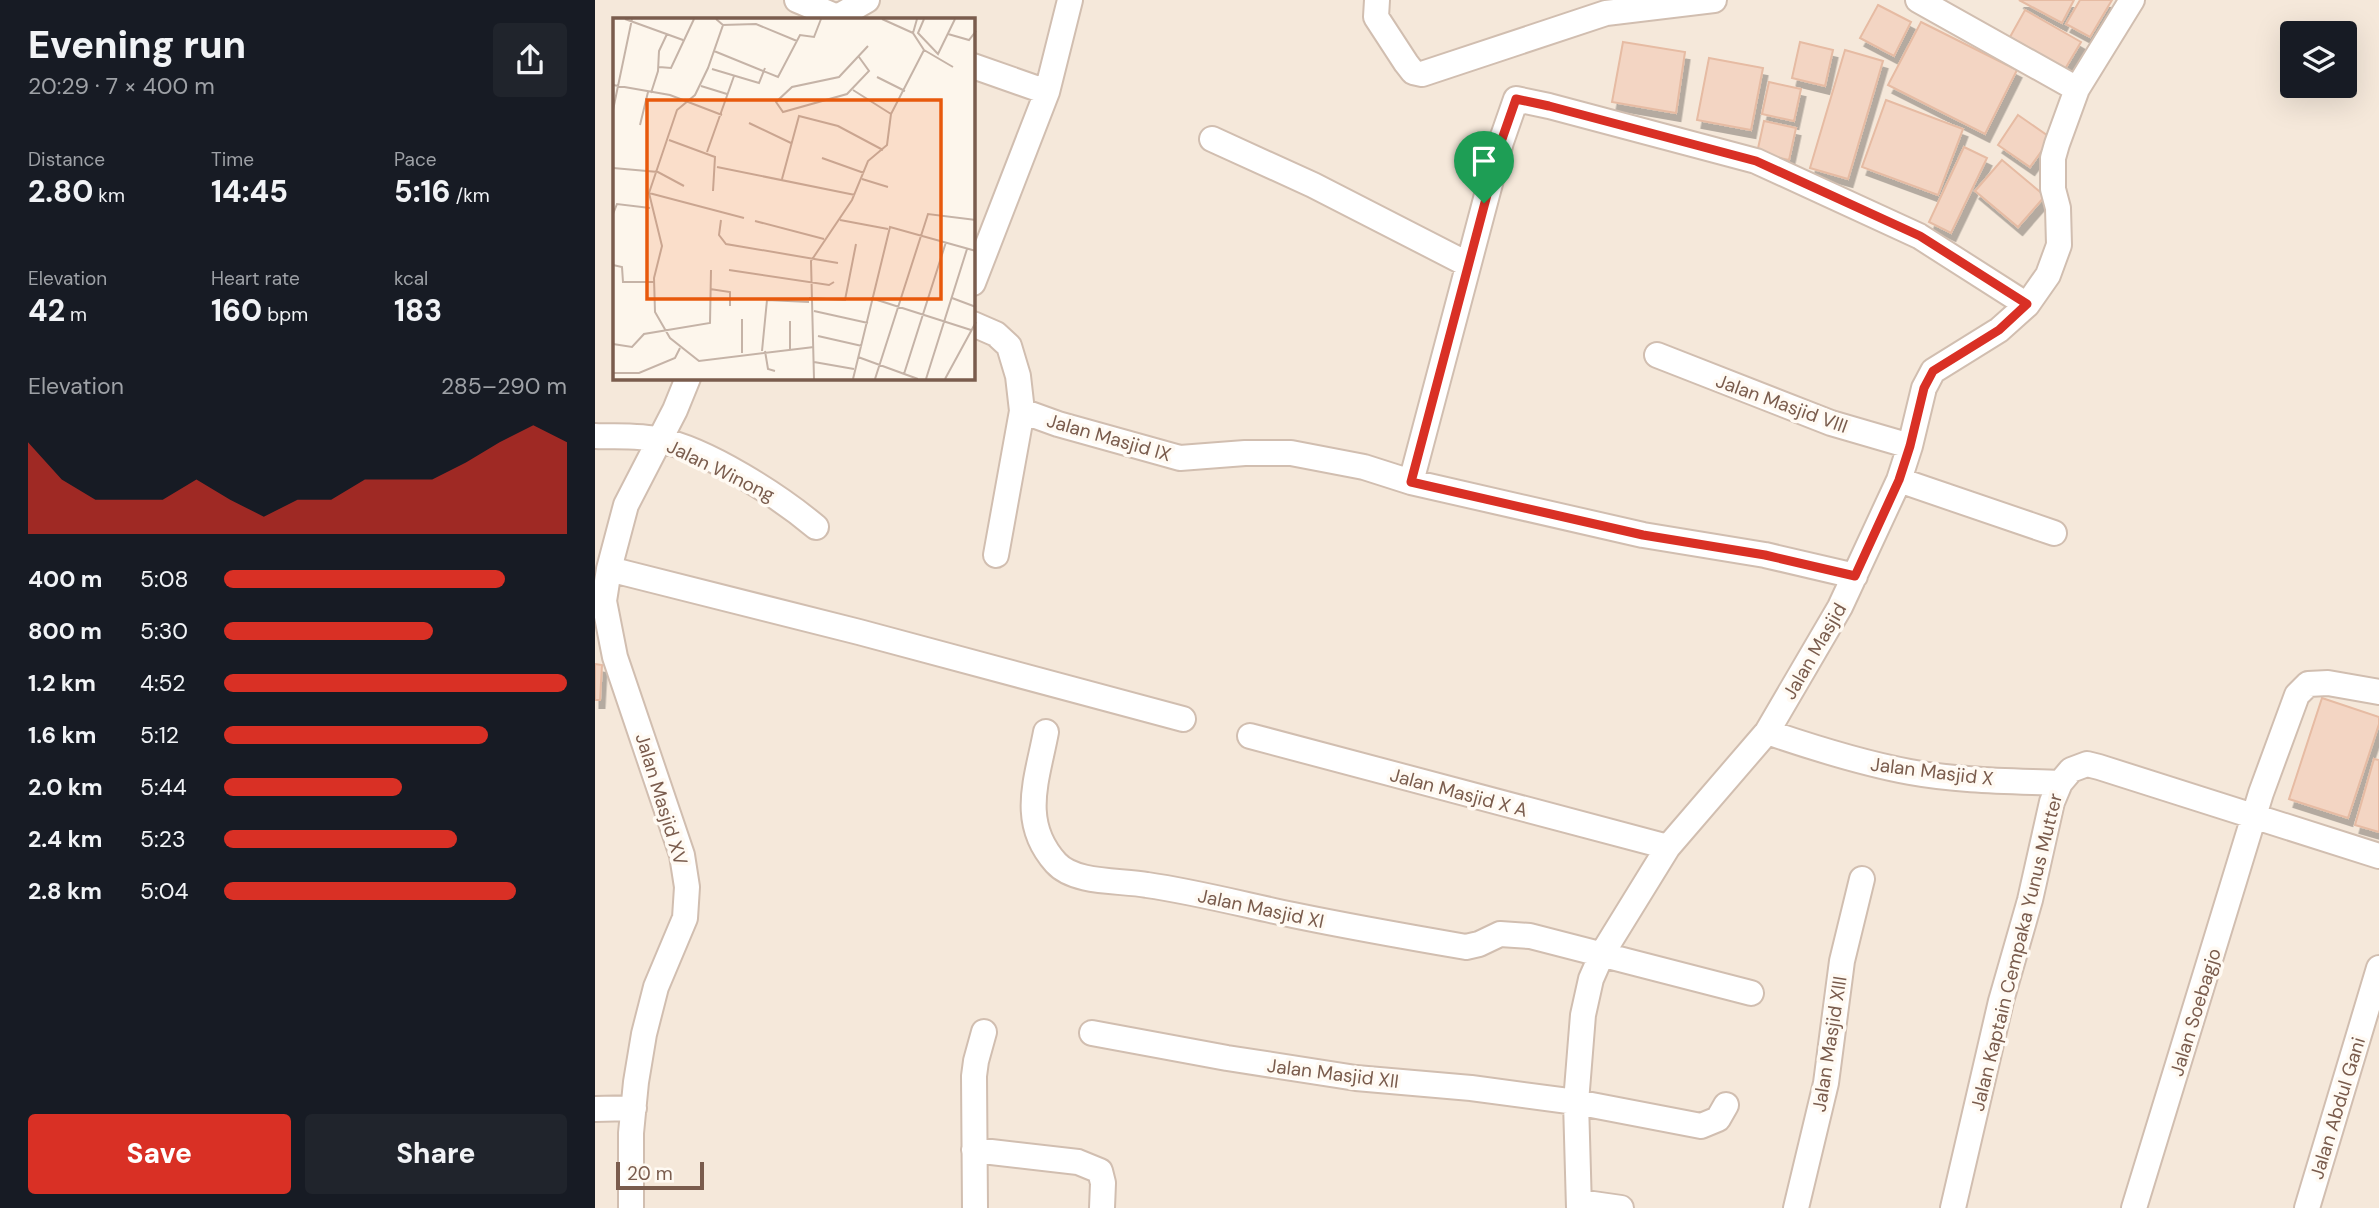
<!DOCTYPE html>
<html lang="en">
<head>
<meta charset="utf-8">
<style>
  :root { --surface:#171b24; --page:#20242c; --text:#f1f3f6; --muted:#9ea1a6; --accent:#d93025 }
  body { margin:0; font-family:"DM Sans",sans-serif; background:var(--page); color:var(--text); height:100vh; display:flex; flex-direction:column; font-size:26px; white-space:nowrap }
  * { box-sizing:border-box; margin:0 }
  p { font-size:23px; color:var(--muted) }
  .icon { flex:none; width:38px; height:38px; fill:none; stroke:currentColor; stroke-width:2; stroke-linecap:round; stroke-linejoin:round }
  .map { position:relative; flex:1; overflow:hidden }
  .details { display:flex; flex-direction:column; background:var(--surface); width:595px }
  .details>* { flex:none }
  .buttons { position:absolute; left:1685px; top:21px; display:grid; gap:14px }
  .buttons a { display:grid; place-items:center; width:77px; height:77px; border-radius:7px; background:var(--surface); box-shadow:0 7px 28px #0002; font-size:35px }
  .scale { position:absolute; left:21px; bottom:18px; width:88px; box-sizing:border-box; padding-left:7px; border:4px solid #7a5c4d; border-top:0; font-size:19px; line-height:24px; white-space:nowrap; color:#7a5c4d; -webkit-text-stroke:5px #fffaf3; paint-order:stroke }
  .pin { position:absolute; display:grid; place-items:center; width:60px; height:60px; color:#fff; margin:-72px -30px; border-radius:50% 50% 50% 0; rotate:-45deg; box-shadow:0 0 7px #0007 }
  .pin .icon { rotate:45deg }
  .round { display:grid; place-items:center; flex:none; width:74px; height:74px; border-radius:7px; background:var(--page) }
  .head { display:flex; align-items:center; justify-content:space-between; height:119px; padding:0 28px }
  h1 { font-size:38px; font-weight:800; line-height:52px }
  .metrics { display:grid; grid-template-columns:repeat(3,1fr); gap:10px; height:119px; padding:7px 28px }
  .metrics div { display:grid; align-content:center }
  .metrics b { font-size:30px; font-weight:800 }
  .metrics small { font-size:19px; font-weight:400 }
  .metrics p { font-size:19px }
  .chart { height:196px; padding:14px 28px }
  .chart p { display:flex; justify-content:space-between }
  .chart svg { width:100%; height:126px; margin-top:7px; fill:var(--accent); opacity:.7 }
  .primary-button { display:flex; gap:14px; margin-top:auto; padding:14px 28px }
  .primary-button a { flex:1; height:80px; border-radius:7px; background:var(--accent); color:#fff; font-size:28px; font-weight:800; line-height:80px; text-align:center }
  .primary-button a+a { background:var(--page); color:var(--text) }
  ul { padding:0 28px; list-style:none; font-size:23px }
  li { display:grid; grid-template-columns:112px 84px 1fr; align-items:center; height:52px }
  li i { height:18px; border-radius:9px; background:var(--accent) }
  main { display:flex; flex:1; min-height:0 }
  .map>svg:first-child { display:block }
  .residential { fill:#f5e8da; fill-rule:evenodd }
  .building { fill:#f3d5c3; stroke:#e6bba3; stroke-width:2; filter:url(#shadow) }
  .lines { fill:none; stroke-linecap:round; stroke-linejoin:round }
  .street-casing { stroke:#d1beb0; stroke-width:28 }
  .street { stroke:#fff; stroke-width:24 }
  .route-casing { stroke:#fff; stroke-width:14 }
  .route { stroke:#d93025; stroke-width:9 }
  .labels { text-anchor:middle; stroke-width:7; stroke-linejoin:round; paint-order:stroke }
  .street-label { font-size:19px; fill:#7a5c4d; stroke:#fffaf3 }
  .inset-road { fill:none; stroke:#c5b3a7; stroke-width:2 }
  .view { fill:#e8590c; fill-opacity:0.15; stroke:#e8590c; stroke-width:3.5 }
  .inset-edge { fill:none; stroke:#7a5c4d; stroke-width:3.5 }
</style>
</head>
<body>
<main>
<section class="details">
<div class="head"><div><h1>Evening run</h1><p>20:29 · 7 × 400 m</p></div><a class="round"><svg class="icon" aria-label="share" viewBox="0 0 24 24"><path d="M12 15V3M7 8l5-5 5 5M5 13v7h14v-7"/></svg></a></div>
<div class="metrics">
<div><p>Distance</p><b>2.80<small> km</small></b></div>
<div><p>Time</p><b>14:45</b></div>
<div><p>Pace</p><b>5:16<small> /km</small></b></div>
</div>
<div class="metrics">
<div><p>Elevation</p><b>42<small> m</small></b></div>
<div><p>Heart rate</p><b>160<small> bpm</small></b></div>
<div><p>kcal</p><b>183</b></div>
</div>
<div class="chart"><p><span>Elevation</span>285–290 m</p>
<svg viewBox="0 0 160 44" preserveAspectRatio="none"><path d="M0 44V12L10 25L20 32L30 32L40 32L50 25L60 32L70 38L80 32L90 32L100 25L110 25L120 25L130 19L140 12L150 6L160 12V44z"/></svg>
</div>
<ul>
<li><b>400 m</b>5:08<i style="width:82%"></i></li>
<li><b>800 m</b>5:30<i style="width:61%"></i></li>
<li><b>1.2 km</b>4:52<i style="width:100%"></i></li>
<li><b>1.6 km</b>5:12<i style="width:77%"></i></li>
<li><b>2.0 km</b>5:44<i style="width:52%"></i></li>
<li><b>2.4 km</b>5:23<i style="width:68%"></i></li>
<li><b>2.8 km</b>5:04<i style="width:85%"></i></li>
</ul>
<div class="primary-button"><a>Save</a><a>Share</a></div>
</section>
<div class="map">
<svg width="1784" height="1208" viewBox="0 0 1784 1208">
  <defs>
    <filter id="shadow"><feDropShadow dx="4.5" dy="8" stdDeviation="0" flood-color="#0004"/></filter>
  </defs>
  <rect width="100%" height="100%" fill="#fdf6ec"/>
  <path class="residential" d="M0,0H1784V1208H0ZM19,19H378V378H19ZM1698,33H1750V86H1698Z"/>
  <path class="building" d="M1424,0H1479L1467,23Z
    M1485,0H1517L1495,37L1471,24Z
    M1283,5L1316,22L1299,56L1265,38Z
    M1430,10L1486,42L1470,69L1415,37Z
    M1326,22L1422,70L1390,134L1293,85Z
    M1028,42L1090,52L1081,113L1017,102Z
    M1205,42L1238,50L1230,86L1197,78Z
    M1250,50L1288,61L1253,179L1215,168Z
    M1114,58L1168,68L1156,130L1102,120Z
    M1174,82L1206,89L1199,121L1167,114Z
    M1291,100L1368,129L1343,195L1267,167Z
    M1423,115L1456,138L1435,167L1403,145Z
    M1169,121L1201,128L1194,160L1162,153Z
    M1369,147L1392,158L1356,233L1334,222Z
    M1407,160L1450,196L1423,227L1380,191Z
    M0,664L7,665L5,700H0Z
    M1727,698L1784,717V724L1753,818L1694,799Z
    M1779,759L1784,760V832L1760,825Z"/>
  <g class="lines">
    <defs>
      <path id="street" d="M202,0L247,19
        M782,0L781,17L811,63L818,72L827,74L1011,13L1119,0
        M1323,0L1482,89
        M239,19L272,0
        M378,66L452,92
        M617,139L718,185L872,264
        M378,283L452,92L475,0
        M378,324L401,334L414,346L423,376L427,411L401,555
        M1062,355L1236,423L1315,446
        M427,411L463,424L585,458L650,453H696L769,467L816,482L1048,535L1170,555L1260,576
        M0,436C21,437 45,435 65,440C113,450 184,496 221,527
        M1304,480L1459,533
        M816,482L906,142L921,99L954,106L1161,161L1324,236L1432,305
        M14,569L264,632L588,719
        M451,732C442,780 424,822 461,863C480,884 526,880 552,885C601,892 650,905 698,915C756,927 813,937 871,947L884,944L905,934L935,936L1156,993
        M1172,732C1219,748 1266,763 1315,772C1364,781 1415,781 1465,783
        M655,736L1073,847
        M497,1033L632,1058L761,1078L876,1088L981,1102L1106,1126L1123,1119L1131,1105
        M0,1109L39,1108
        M379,1150L483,1162L505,1171L508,1183L507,1208
        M984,1202L1026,1208
        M36,1208V1133L41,1082L49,1034L61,987L90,918L92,887L87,855L20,657L9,601L14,569L31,505L80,410L93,378
        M380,1208L379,1076L381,1061L389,1032
        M984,1208L981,1102L988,1015L996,979L1007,954L1073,847L1172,732L1245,607L1304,480L1315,446L1329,388L1338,371L1404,330L1432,305L1453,275L1464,245L1463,208L1458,189V158L1462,144L1482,89L1537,0
        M1201,1208L1231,1083L1247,961L1267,879
        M1358,1208L1406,1001L1435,900L1457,802L1465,783L1476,770L1492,764L1504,767L1784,856
        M1539,1208L1666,793L1702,695L1713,684L1733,683L1784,692
        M1712,1208L1784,968"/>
    </defs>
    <use href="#street" class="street-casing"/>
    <use href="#street" class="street"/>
  </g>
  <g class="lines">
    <defs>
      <path id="route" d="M921,99L954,106L1161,161L1325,236L1432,304L1404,330L1338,371L1329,388L1315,446L1304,480L1260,576L1170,555L1048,535L816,482L906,142Z"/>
    </defs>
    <use href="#route" class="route-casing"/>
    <use href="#route" class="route"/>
  </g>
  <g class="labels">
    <g class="street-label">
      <text transform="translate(1187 403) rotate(20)" y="7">Jalan Masjid VIII</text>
      <text transform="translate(514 437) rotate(16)" y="7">Jalan Masjid IX</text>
      <text transform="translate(126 470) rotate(26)" y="7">Jalan Winong</text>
      <text transform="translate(1219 651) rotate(-60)" y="7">Jalan Masjid</text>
      <text transform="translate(1337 771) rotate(7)" y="7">Jalan Masjid X</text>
      <text transform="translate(864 792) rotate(15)" y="7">Jalan Masjid X A</text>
      <text transform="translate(67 799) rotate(73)" y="7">Jalan Masjid XV</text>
      <text transform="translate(666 908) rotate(12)" y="7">Jalan Masjid XI</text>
      <text transform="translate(1421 952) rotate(-76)" y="7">Jalan Kaptain Cempaka Yunus Mutter</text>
      <text transform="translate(1600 1012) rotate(-73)" y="7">Jalan Soebagjo</text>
      <text transform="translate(1234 1044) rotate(-81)" y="7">Jalan Masjid XIII</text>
      <text transform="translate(738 1073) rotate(7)" y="7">Jalan Masjid XII</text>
      <text transform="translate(1742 1108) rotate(-73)" y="7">Jalan Abdul Gani</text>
    </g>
  </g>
  <g transform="translate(18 18)">
    <rect width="362" height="362" fill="#fdf6ec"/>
    <path class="inset-road" d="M12,1L70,22M103,1L110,7L95,50L82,77L64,92L36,175L49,228L41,260L42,294L57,320L86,343L201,329M269,1L300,15M311,1L305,15L325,36L342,1M109,7L143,6L184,23M335,16L356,22L363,13M311,32L340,49M101,33L165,59L187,17L201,19L208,1M246,39L256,53L234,76L170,94L163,84L179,69L226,59L255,28M46,49L58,50L81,1M99,51L146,65L152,50M264,59L292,73M0,67L57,77L109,97M88,68L114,76M240,72L278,96M38,75L45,53L46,33L54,16M0,92L19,1M136,105L178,125M27,107L35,74M56,122L102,139L100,173M94,134L121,58M209,140L251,155M104,149L242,177M0,150L45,154L71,168M169,161L186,98L225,108L270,132M249,161L275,169M36,175L131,200M0,196L4,186L37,190M108,202L106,217L113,226L225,245M227,202L275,211M142,203L211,221M0,247L9,249L10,264H41M116,252L216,267L221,264M97,271L117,274V288M196,280L232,282L243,226M258,280L358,312M339,280L363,289M201,293L255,305M129,301V335M205,318L249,328M0,326L19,329L31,316L97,305L98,252M177,331V303M149,333L154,282L196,284M152,333L155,351L162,353M245,339L305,361M201,344L241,351M0,355H26L62,340L67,330M291,356L333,224M201,361L198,243L239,182L255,143L274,127L278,96L311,32L300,15L304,1M240,361L277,209L363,233M262,361L315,196L363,202M313,361L354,231M332,361L363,304"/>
    <path class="view" d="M34,82H328V281H34Z"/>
    <rect width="362" height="362" class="inset-edge"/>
  </g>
</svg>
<div class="buttons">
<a><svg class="icon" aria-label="layers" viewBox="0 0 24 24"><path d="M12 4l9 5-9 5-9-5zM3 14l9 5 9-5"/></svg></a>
</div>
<div class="scale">20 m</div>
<div class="pin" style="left:889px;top:203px;background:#1e9e55"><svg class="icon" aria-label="arrive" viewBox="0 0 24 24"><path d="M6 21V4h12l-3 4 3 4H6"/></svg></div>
</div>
</main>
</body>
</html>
